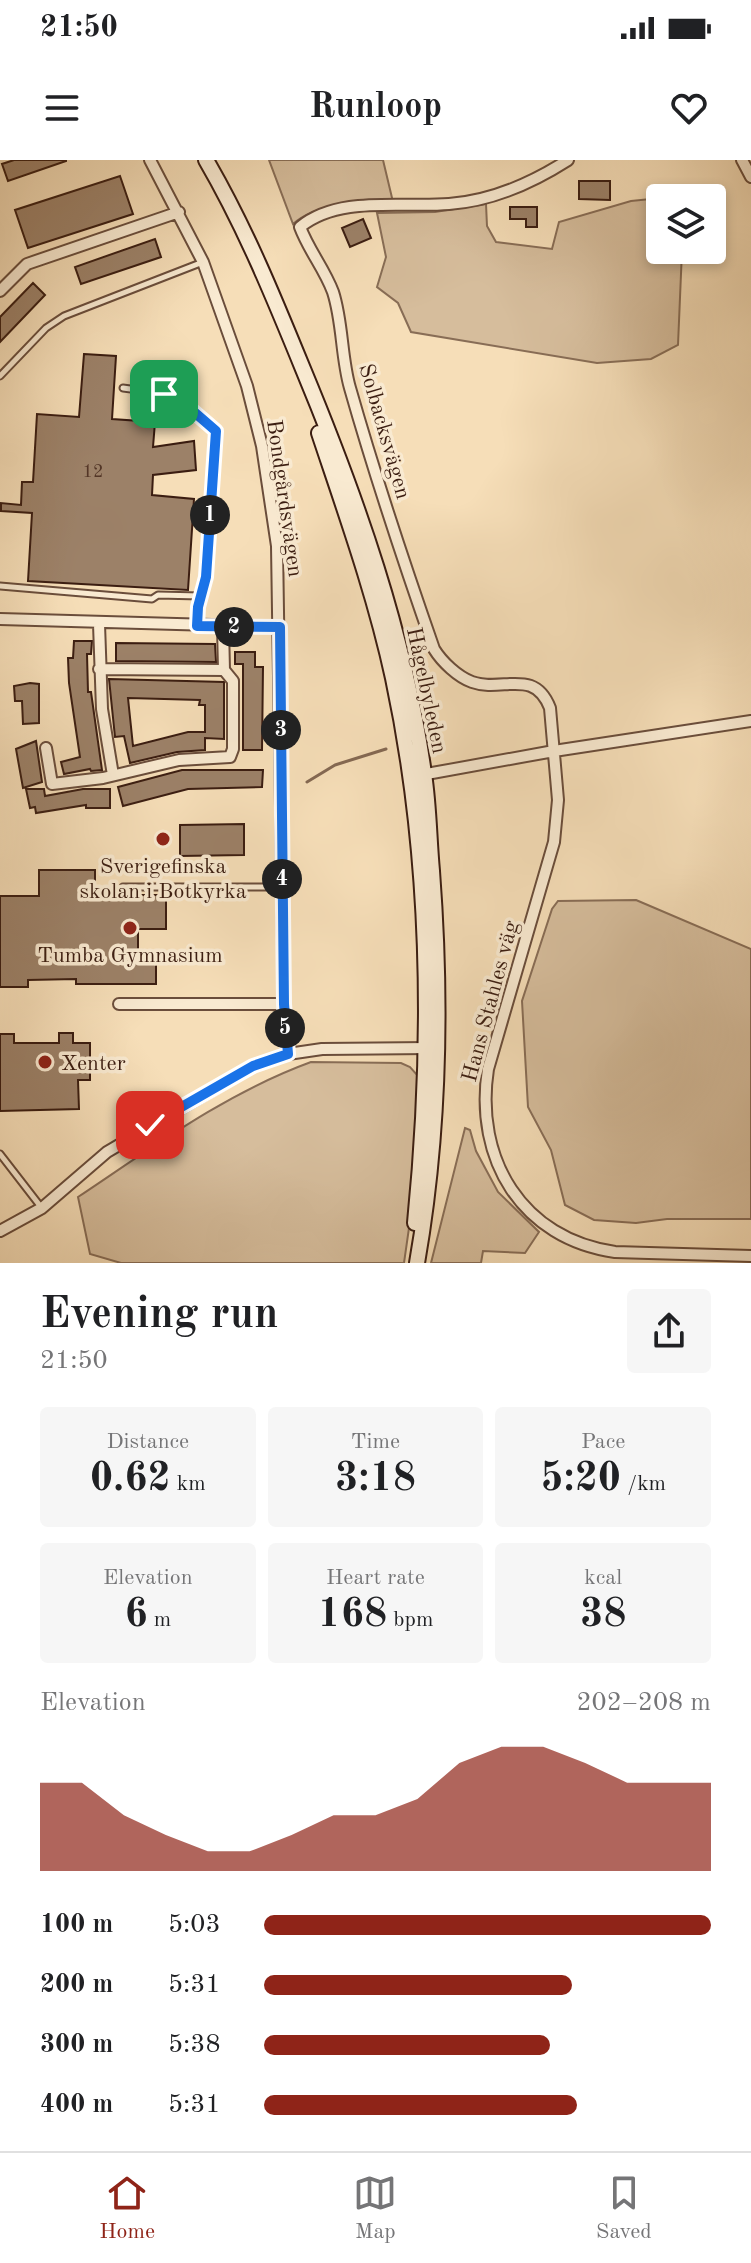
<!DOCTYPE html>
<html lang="en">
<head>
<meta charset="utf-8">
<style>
  :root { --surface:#fff; --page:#f6f6f6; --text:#202124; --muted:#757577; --line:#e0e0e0; --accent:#8f2418 }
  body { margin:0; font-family:"Old Standard TT",serif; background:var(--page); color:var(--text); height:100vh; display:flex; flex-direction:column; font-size:30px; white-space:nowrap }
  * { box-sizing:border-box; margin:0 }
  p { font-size:26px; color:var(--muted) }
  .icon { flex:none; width:44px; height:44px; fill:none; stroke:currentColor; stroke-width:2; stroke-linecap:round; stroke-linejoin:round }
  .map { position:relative; height:1103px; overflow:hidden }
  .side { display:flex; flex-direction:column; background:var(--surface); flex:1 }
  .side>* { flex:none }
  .tools { position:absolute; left:646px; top:24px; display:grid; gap:16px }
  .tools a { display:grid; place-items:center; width:80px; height:80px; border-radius:8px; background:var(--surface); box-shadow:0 4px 12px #0003; font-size:40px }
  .pin { position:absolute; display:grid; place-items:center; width:68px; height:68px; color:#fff; margin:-34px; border-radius:16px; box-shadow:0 4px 12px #0006 }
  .km { position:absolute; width:40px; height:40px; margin:-20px; border-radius:50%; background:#222; color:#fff; font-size:22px; line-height:40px; text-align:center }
  .round { display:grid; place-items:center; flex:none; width:84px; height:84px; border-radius:8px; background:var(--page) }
  .overview { display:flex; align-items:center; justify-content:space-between; height:136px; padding:0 40px }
  h1 { font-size:44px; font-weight:700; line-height:60px }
  .figures { display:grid; grid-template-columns:repeat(3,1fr); gap:12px; height:136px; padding:8px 40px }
  .figures div { display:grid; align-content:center; border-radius:8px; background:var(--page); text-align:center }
  .figures b { font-size:40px; font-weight:700 }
  .figures small { font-size:22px; font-weight:400 }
  .figures p { font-size:22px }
  .chart { height:224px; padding:16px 40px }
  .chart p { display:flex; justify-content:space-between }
  .chart svg { width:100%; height:144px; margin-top:8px; fill:var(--accent); opacity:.7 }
  ul { padding:0 40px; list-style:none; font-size:26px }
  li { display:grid; grid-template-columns:128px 96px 1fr; align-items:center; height:60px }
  li i { height:20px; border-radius:10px; background:var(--accent) }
  .status { display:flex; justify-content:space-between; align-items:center; height:56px; padding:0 40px; background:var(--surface); direction:ltr }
  .status svg { height:22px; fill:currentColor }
  header { display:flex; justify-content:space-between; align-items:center; height:104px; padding:0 40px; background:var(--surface); font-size:36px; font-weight:700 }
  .tabs { display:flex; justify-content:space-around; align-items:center; height:112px; border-top:2px solid var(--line); background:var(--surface); font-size:22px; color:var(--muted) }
  .tabs a { display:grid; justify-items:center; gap:4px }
  .tabs .selected { color:var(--accent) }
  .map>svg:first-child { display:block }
  .green { fill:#d6bd9c; stroke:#886d56; stroke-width:2 }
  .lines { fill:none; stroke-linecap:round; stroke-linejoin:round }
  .stream { stroke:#856953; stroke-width:3 }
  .building { fill:#9c8168; stroke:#3b1d11; stroke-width:2; fill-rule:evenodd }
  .lane-casing { stroke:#6a4d3b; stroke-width:9 }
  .street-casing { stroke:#6a4d3b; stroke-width:14 }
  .secondary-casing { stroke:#3b1d11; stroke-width:18 }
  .lane { stroke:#f9ead1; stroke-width:5 }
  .street { stroke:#f9ead1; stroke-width:10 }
  .secondary { stroke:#f9ead1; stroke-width:14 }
  .route-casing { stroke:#fff; stroke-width:16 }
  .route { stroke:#1a73e8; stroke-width:10 }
  .poi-dot { fill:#8f2418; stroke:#f9ead1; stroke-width:3 }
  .labels { text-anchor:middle; stroke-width:7; stroke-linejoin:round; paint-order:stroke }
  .number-label { font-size:18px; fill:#533627 }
  .street-label { font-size:22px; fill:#3b1d11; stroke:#f9ead1 }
  .poi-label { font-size:22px; fill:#3b1d11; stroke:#f9ead1 }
</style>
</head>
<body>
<div class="status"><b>21:50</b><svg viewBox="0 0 49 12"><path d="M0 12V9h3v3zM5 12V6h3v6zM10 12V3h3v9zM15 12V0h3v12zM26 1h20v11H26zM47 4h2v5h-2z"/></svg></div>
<header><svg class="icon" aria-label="menu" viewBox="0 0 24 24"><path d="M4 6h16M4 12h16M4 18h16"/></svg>Runloop<svg class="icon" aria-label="heart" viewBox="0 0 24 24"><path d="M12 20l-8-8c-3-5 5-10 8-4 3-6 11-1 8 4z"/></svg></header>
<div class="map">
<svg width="751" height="1103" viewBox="0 0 751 1103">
  <rect width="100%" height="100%" fill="#f6deb8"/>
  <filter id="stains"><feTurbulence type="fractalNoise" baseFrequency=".0025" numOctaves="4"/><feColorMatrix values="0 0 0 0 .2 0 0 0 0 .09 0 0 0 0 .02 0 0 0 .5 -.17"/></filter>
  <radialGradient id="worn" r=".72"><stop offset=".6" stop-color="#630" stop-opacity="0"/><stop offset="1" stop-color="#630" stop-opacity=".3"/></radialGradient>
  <path class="green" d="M269,0H383L393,42C361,42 318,42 293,64Z
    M660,38V90H682L678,185L651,199L597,203L411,172L398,143L377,127L386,97L377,53L435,52L486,44L487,66L496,82L552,89L559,62L631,41Z
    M636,740L751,789V1059H667L636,1063L594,1060L565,1045L551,990L528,947L522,841L552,749L558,741Z
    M311,902L401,903L410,907L419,917L413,1040L404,1103H121L90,1094L78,1037C153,987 226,933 311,902Z
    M465,968L470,970L476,991L498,1032L539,1072L525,1093L483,1091L481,1103H431Z"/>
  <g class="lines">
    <path class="stream" d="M307,622L335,605L386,589"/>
  </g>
  <path class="building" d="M14,0H66V1L8,21L2,4Z
    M120,16L133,54L28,88L15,50Z
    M579,21H610V40L579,39Z
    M510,47H537V67H526V59H510Z
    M363,59L371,78L350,87L342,68Z
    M155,79L161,97L81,124L75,107Z
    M33,123L45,135L0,182V157Z
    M84,194L116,196L112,259L155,262L153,287L194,281L196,310L153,315L152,335L194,339L188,430L28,421L32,353L1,351V343L21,345L22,322H33L37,254L79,257Z
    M74,481H92L91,494H87L88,532H91L102,610L91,611L90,609L64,614L61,602L80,597L69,523L68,498H73Z
    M116,483L215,484L216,502L116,501Z
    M235,492H255V507H263L262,590H243V504H235Z
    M109,519L224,522V579L205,578V590L177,592L130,603L124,576L115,577ZM128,538L200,540L199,545H205V572H188L133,586Z
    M30,523L39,524V563L23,564L22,541H15L14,526Z
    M36,581L42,622L23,628L16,589Z
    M182,610H263L262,627L188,629L123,646L118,627Z
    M26,629H44L45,636L83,629H110V648H86V645L36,653L35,647L30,648Z
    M244,664V695L180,696V665Z
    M39,710H95V735H166V769H138V791H156V824H76V819L28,820V827H0V736H39Z
    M59,873H73V883H90V920H78L79,949L0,951V874H14V883H59Z"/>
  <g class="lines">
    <defs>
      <path id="lane" d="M0,216L46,168L64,156L203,102
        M123,228C163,232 188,243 216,271L206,417L198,447L197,465
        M0,426L152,439L158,435L200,436
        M123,727H281
        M0,994L41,1047"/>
      <path id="street" d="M150,0L203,102L247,226L262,286L277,386L284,844L288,894
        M568,0C532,23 492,41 449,44C401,48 339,35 300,67C309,91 324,108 333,132C343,163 341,197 350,228C375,316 404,403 434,489C442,502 458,517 472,522C502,533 534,507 550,548L558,640L554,682L488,909C474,999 522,1079 615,1092L751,1096
        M742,0L751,17
        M0,131L27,104L179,52
        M0,459L280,467
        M99,464L102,549L113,615
        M99,509L224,510
        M46,588L52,624L103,618L179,600L230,597L233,589V521L224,510L223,467
        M421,615L554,591L751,561
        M119,844H284
        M0,1071L42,1048L107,992L253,906L288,894L322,889L430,888"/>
      <path id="secondary" d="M206,0C245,67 274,138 303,209C357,339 405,474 424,614C429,646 429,679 432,711C442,843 440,972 417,1103
        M319,273C346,354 375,435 393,518C431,696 433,882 415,1063"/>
    </defs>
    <use href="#lane" class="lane-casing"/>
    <use href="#street" class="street-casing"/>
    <use href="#secondary" class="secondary-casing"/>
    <use href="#lane" class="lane"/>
    <use href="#street" class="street"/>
    <use href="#secondary" class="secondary"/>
  </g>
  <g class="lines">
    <defs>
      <path id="route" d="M150,965L253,906L288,894L284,844L280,467L197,466L198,447L206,417L216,271L186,245L164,234"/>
    </defs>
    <use href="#route" class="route-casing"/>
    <use href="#route" class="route"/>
  </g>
  <g class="poi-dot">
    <circle cx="163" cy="679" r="8"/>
    <circle cx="130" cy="768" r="8"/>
    <circle cx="45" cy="902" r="8"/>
  </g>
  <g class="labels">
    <g class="number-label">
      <text x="93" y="317">12</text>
    </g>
    <g class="street-label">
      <text transform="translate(386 271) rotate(74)" y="8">Solbacksvägen</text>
      <text transform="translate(286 338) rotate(82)" y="8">Bondgårdsvägen</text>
      <text transform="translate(428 530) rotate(78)" y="8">Hågelbyleden</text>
      <text transform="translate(489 841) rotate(-75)" y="8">Hans Stahles väg</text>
    </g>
    <g class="poi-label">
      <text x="163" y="713">Sverigefinska<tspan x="163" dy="25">skolan i Botkyrka</tspan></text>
      <text x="130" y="802">Tumba Gymnasium</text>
      <text x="61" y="910" text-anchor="start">Xenter</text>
    </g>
  </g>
  <rect width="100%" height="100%" filter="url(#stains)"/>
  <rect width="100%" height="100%" fill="url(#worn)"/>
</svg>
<div class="tools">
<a><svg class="icon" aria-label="layers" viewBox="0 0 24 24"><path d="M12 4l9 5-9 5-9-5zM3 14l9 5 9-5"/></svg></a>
</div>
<div class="pin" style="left:164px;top:234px;background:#1e9e55"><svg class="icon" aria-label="arrive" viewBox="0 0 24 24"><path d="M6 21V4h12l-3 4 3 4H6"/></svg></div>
<div class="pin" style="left:150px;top:965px;background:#d93025"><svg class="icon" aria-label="check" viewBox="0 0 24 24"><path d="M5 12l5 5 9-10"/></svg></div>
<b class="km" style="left:210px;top:355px">1</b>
<b class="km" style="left:234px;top:467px">2</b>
<b class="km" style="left:281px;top:570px">3</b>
<b class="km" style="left:282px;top:719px">4</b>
<b class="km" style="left:285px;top:868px">5</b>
</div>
<section class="side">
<div class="overview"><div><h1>Evening run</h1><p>21:50</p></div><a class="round"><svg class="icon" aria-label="share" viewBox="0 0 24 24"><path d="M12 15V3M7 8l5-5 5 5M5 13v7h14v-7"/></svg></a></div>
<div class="figures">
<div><p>Distance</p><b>0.62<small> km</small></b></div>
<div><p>Time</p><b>3:18</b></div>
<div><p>Pace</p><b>5:20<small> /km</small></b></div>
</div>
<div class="figures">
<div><p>Elevation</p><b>6<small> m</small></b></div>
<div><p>Heart rate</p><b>168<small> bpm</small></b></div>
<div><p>kcal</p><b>38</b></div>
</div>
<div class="chart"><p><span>Elevation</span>202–208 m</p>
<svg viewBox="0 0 160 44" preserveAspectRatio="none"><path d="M0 44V17L10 17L20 27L30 33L40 38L50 38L60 33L70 27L80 27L90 22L100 11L110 6L120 6L130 11L140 17L150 17L160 17V44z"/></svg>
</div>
<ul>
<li><b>100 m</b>5:03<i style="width:100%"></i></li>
<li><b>200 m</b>5:31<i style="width:69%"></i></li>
<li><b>300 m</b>5:38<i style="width:64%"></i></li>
<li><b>400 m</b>5:31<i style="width:70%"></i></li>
</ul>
</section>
<nav class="tabs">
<a class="selected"><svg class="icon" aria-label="home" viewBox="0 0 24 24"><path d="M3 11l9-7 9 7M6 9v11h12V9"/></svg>Home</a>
<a><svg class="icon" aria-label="map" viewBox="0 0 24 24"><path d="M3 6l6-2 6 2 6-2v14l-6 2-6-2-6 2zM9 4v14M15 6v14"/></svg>Map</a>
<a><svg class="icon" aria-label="saved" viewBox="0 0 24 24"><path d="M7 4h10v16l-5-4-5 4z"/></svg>Saved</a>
</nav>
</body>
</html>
